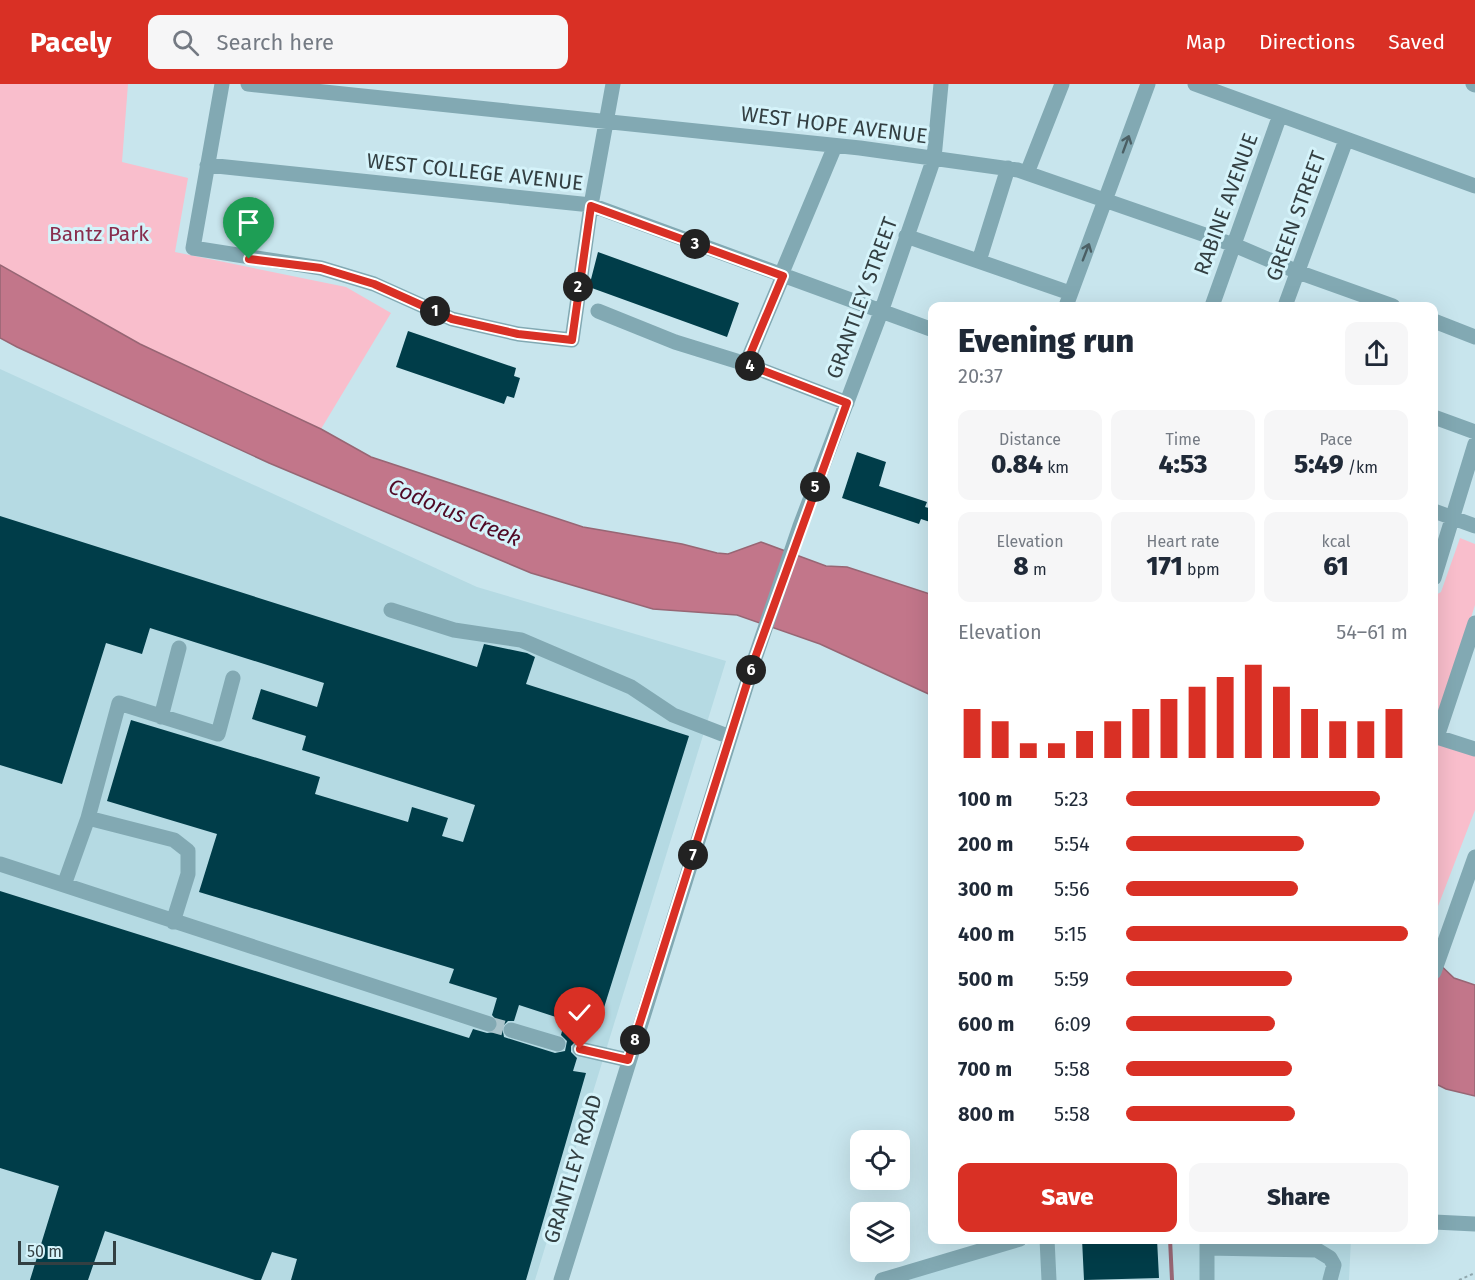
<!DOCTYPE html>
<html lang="en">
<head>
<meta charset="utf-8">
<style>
  :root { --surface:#fff; --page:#f6f6f7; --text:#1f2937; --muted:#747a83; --accent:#d93025 }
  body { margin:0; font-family:"Fira Sans",sans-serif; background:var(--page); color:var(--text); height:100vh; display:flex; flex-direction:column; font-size:22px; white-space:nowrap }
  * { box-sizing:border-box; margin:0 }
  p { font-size:20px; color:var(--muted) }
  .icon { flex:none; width:33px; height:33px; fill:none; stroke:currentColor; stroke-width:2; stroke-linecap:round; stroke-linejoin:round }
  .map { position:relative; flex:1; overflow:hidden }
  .details { position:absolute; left:928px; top:218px; width:510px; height:942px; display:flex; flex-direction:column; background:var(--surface); border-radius:12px; box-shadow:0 6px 24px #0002 }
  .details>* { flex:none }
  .fabs { position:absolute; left:850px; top:1046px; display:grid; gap:12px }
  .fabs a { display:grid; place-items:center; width:60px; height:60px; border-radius:12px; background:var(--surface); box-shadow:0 6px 24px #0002; font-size:30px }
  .scale { position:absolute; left:18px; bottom:15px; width:98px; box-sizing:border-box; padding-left:6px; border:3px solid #333f42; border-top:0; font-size:16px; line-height:21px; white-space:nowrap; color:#333f42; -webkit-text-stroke:4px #d5f3fa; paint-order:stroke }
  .pin { position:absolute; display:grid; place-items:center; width:51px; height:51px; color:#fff; margin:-62px -26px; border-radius:50% 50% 50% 0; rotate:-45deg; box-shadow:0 0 6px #0007 }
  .pin .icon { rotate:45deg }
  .km { position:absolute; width:30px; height:30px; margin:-15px; border-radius:50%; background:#222; color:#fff; font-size:16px; line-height:30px; text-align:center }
  .round { display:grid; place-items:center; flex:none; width:63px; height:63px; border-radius:12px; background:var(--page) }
  .headline { display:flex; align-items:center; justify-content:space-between; height:102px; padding:0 30px }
  h1 { font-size:33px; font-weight:800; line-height:45px }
  .stats { display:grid; grid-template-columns:repeat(3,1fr); gap:9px; height:102px; padding:6px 30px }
  .stats div { display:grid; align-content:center; border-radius:12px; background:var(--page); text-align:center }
  .stats b { font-size:26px; font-weight:800 }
  .stats small { font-size:16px; font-weight:400 }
  .stats p { font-size:16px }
  .chart { height:168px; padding:12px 30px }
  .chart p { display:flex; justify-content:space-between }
  .chart svg { width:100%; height:108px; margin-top:6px; stroke:var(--accent); stroke-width:6 }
  .cta { display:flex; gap:12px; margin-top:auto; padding:12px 30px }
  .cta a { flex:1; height:69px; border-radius:12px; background:var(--accent); color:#fff; font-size:24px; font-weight:800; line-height:69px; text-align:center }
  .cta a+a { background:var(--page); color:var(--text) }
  ul { padding:0 30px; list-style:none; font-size:20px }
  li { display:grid; grid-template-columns:96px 72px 1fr; align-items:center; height:45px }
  li i { height:15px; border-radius:8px; background:var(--accent) }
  header { display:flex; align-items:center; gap:36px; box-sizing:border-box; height:84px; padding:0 30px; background:var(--accent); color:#fff }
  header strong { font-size:28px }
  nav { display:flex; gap:33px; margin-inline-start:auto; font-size:21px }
  .search { width:420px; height:54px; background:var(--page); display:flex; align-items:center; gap:15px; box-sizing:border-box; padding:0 21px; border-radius:12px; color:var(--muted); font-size:22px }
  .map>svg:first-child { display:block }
  .built { fill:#b5dae3 }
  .green { fill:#f9becc }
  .water { fill:#c2768a; stroke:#976674; stroke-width:1.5 }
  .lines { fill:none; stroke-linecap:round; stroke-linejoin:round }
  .stream { stroke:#976674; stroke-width:4 }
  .building { fill:#003d49; fill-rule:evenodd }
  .minor-tunnel { stroke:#aac4cb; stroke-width:15; stroke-dasharray:15 8; stroke-linecap:butt }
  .path { stroke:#8fa6ac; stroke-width:2; stroke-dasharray:3 3; stroke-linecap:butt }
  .minor { stroke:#82a9b3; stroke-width:15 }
  .oneway { stroke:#4b5f64 }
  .route-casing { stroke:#fff; stroke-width:12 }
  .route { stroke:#d93025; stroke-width:8 }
  .labels { text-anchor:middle; stroke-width:6; stroke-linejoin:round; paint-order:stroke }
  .street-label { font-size:21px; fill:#333f42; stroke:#d5f3fa }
  .park-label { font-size:21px; fill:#892d4d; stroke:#d5f3fa }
  .water-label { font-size:22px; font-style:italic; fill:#500a26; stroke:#d5f3fa }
</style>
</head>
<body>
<header>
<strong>Pacely</strong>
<div class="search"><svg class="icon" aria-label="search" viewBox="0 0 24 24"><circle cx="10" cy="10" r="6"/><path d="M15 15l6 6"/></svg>Search here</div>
<nav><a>Map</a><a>Directions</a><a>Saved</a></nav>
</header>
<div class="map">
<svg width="1475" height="1196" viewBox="0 0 1475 1196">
  <rect width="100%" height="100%" fill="#c8e5ed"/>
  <path class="built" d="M0,285L477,503L726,577L535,1196H0Z
    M1046,1155H1351L1349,1196H903Z"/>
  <path class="green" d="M0,0H128L122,78L188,94L175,168L346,203L391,229L321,345L140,260L0,181Z
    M1460,454L1475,460V521L1434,651V512L1441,508Z
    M1434,657L1475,672V726L1435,830Z"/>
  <path class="water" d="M0,181L140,260L321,345L371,373L583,443L682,460L717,469L728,470L761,458L826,482L847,483L933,511V612L820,560L737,531L653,525L531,489L269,379L17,263L0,254Z
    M1434,875L1454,894L1475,901V1012L1446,1005L1434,999Z"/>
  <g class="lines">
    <path class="stream" d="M1170,1155L1172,1196"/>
  </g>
  <path class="building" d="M598,168L739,219L727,253L589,203Z
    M408,247L516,284L514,292L520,294L514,314L507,312L504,320L396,283Z
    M857,368L886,378L879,402L927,418L925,423L933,425V439L921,435L919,440L842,414Z
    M0,432L477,583L484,560L527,569L535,573L526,600L689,652L602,930L592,927L583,956H577L571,962V968L577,974L573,987L586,989L526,1196H291L297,1175L272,1168L261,1196H255L105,1147L88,1196H30L59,1102L0,1084V807L469,954L473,945L487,949L495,948L499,939L492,931L497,914L449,899L454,885L199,808L217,750L107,717L131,636L320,693L315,710L408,738L412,723L448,734L442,752L463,758L475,721L302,666L306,652L252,635L261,605L317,623L324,599L150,544L142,570L106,559L62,700L0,681ZM519,921L565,936L561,951L567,957L565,967L555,969L504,953L502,943L508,937H514Z
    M1082,1155H1157L1159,1194L1084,1196Z"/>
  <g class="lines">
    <path class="minor-tunnel" d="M489,940L511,946"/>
    <path class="path" d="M1459,1196L1475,1189"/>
    <path class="minor" d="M222,0L193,164L321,184L374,200L452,235L518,250L572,256L591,121L613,0
      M248,0L860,64L1018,86L1234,161L1298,188L1393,222
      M1195,0L1475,102
      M1473,0L1475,1
      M207,81L591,121L933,246
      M1027,89L1062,0
      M906,152L1070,209
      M979,177L1008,84
      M781,191L835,62
      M783,192L746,280L847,319
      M1066,222L1148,0
      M1212,222L1280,31
      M1285,222L1346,56
      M598,227L675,258L746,280
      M1434,237L1475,253
      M1434,333L1475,348
      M1434,427L1475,442
      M1434,494L1475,360
      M391,526L454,546L521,556L631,603L673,631L730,653
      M1475,539L1437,653L1475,665
      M161,633L179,564
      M88,734L119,619L218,650L233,594
      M0,780L489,940
      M64,801L88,734L174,756L188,767V790L173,838
      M1434,888L1475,773
      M511,946L558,960
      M580,965L628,976
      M1434,1138L1475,1140
      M1047,1155L1049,1196
      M1207,1155V1196
      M1207,1164L1317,1166L1330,1174L1334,1181L1330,1196
      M561,1196L755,574L800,442L881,228L934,74L941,0
      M882,1196L1020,1155"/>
  </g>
  <defs><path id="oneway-shaft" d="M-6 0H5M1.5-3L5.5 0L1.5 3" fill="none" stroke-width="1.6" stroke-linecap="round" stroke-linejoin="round" transform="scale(1.5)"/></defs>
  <g class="oneway">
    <use href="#oneway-shaft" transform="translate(1126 60) rotate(-70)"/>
    <use href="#oneway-shaft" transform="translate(1086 168) rotate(-69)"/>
  </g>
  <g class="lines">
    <defs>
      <path id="route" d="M249,175L321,184L374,200L452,235L518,250L572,256L591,122L783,192L746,280L847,319L755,574L628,976L580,965"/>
    </defs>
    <use href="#route" class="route-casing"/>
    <use href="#route" class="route"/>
  </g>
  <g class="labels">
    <g class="street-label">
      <text transform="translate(834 41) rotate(7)" y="7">WEST HOPE AVENUE</text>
      <text transform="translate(475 88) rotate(6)" y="7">WEST COLLEGE AVENUE</text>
      <text transform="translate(1226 120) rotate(-70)" y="7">RABINE AVENUE</text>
      <text transform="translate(1296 132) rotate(-70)" y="7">GREEN STREET</text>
      <text transform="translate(862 214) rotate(-70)" y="7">GRANTLEY STREET</text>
      <text transform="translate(573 1085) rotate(-73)" y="7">GRANTLEY ROAD</text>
    </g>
    <g class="park-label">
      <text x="99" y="157">Bantz Park</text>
    </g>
    <g class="water-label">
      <text transform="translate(455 428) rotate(23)" y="8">Codorus Creek</text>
    </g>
  </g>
</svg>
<div class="fabs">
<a><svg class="icon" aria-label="locate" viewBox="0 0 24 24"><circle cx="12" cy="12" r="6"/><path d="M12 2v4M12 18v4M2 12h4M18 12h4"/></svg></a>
<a><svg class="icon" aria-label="layers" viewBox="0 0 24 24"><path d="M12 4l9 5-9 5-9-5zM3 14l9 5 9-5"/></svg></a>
</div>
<div class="scale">50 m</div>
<div class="pin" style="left:249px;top:175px;background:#1e9e55"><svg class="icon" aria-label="arrive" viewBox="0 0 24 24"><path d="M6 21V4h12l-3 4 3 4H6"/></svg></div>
<div class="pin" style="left:580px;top:965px;background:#d93025"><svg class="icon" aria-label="check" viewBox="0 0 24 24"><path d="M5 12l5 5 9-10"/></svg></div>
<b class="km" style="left:435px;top:227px">1</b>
<b class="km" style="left:578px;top:203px">2</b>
<b class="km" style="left:695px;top:160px">3</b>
<b class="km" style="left:750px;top:282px">4</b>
<b class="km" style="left:815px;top:403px">5</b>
<b class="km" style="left:751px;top:586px">6</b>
<b class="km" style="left:693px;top:771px">7</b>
<b class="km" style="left:635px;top:956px">8</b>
<section class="details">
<div class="headline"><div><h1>Evening run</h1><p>20:37</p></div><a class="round"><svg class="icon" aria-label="share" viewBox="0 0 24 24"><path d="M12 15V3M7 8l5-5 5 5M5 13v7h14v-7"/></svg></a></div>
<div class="stats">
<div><p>Distance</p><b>0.84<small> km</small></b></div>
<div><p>Time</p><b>4:53</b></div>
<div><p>Pace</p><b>5:49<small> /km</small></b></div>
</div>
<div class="stats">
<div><p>Elevation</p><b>8<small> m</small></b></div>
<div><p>Heart rate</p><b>171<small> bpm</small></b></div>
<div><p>kcal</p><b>61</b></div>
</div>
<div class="chart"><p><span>Elevation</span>54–61 m</p>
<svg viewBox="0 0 160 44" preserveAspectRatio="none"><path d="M5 44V24M15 44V29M25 44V38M35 44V38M45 44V33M55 44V29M65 44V24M75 44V20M85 44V15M95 44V11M105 44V6M115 44V15M125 44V24M135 44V29M145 44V29M155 44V24"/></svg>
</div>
<ul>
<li><b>100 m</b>5:23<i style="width:90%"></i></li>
<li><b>200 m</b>5:54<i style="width:63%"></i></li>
<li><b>300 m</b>5:56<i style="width:61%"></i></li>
<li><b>400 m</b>5:15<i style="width:100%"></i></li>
<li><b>500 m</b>5:59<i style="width:59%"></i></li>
<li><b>600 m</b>6:09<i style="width:53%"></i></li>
<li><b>700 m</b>5:58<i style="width:59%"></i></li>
<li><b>800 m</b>5:58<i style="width:60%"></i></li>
</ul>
<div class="cta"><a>Save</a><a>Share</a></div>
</section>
</div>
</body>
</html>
